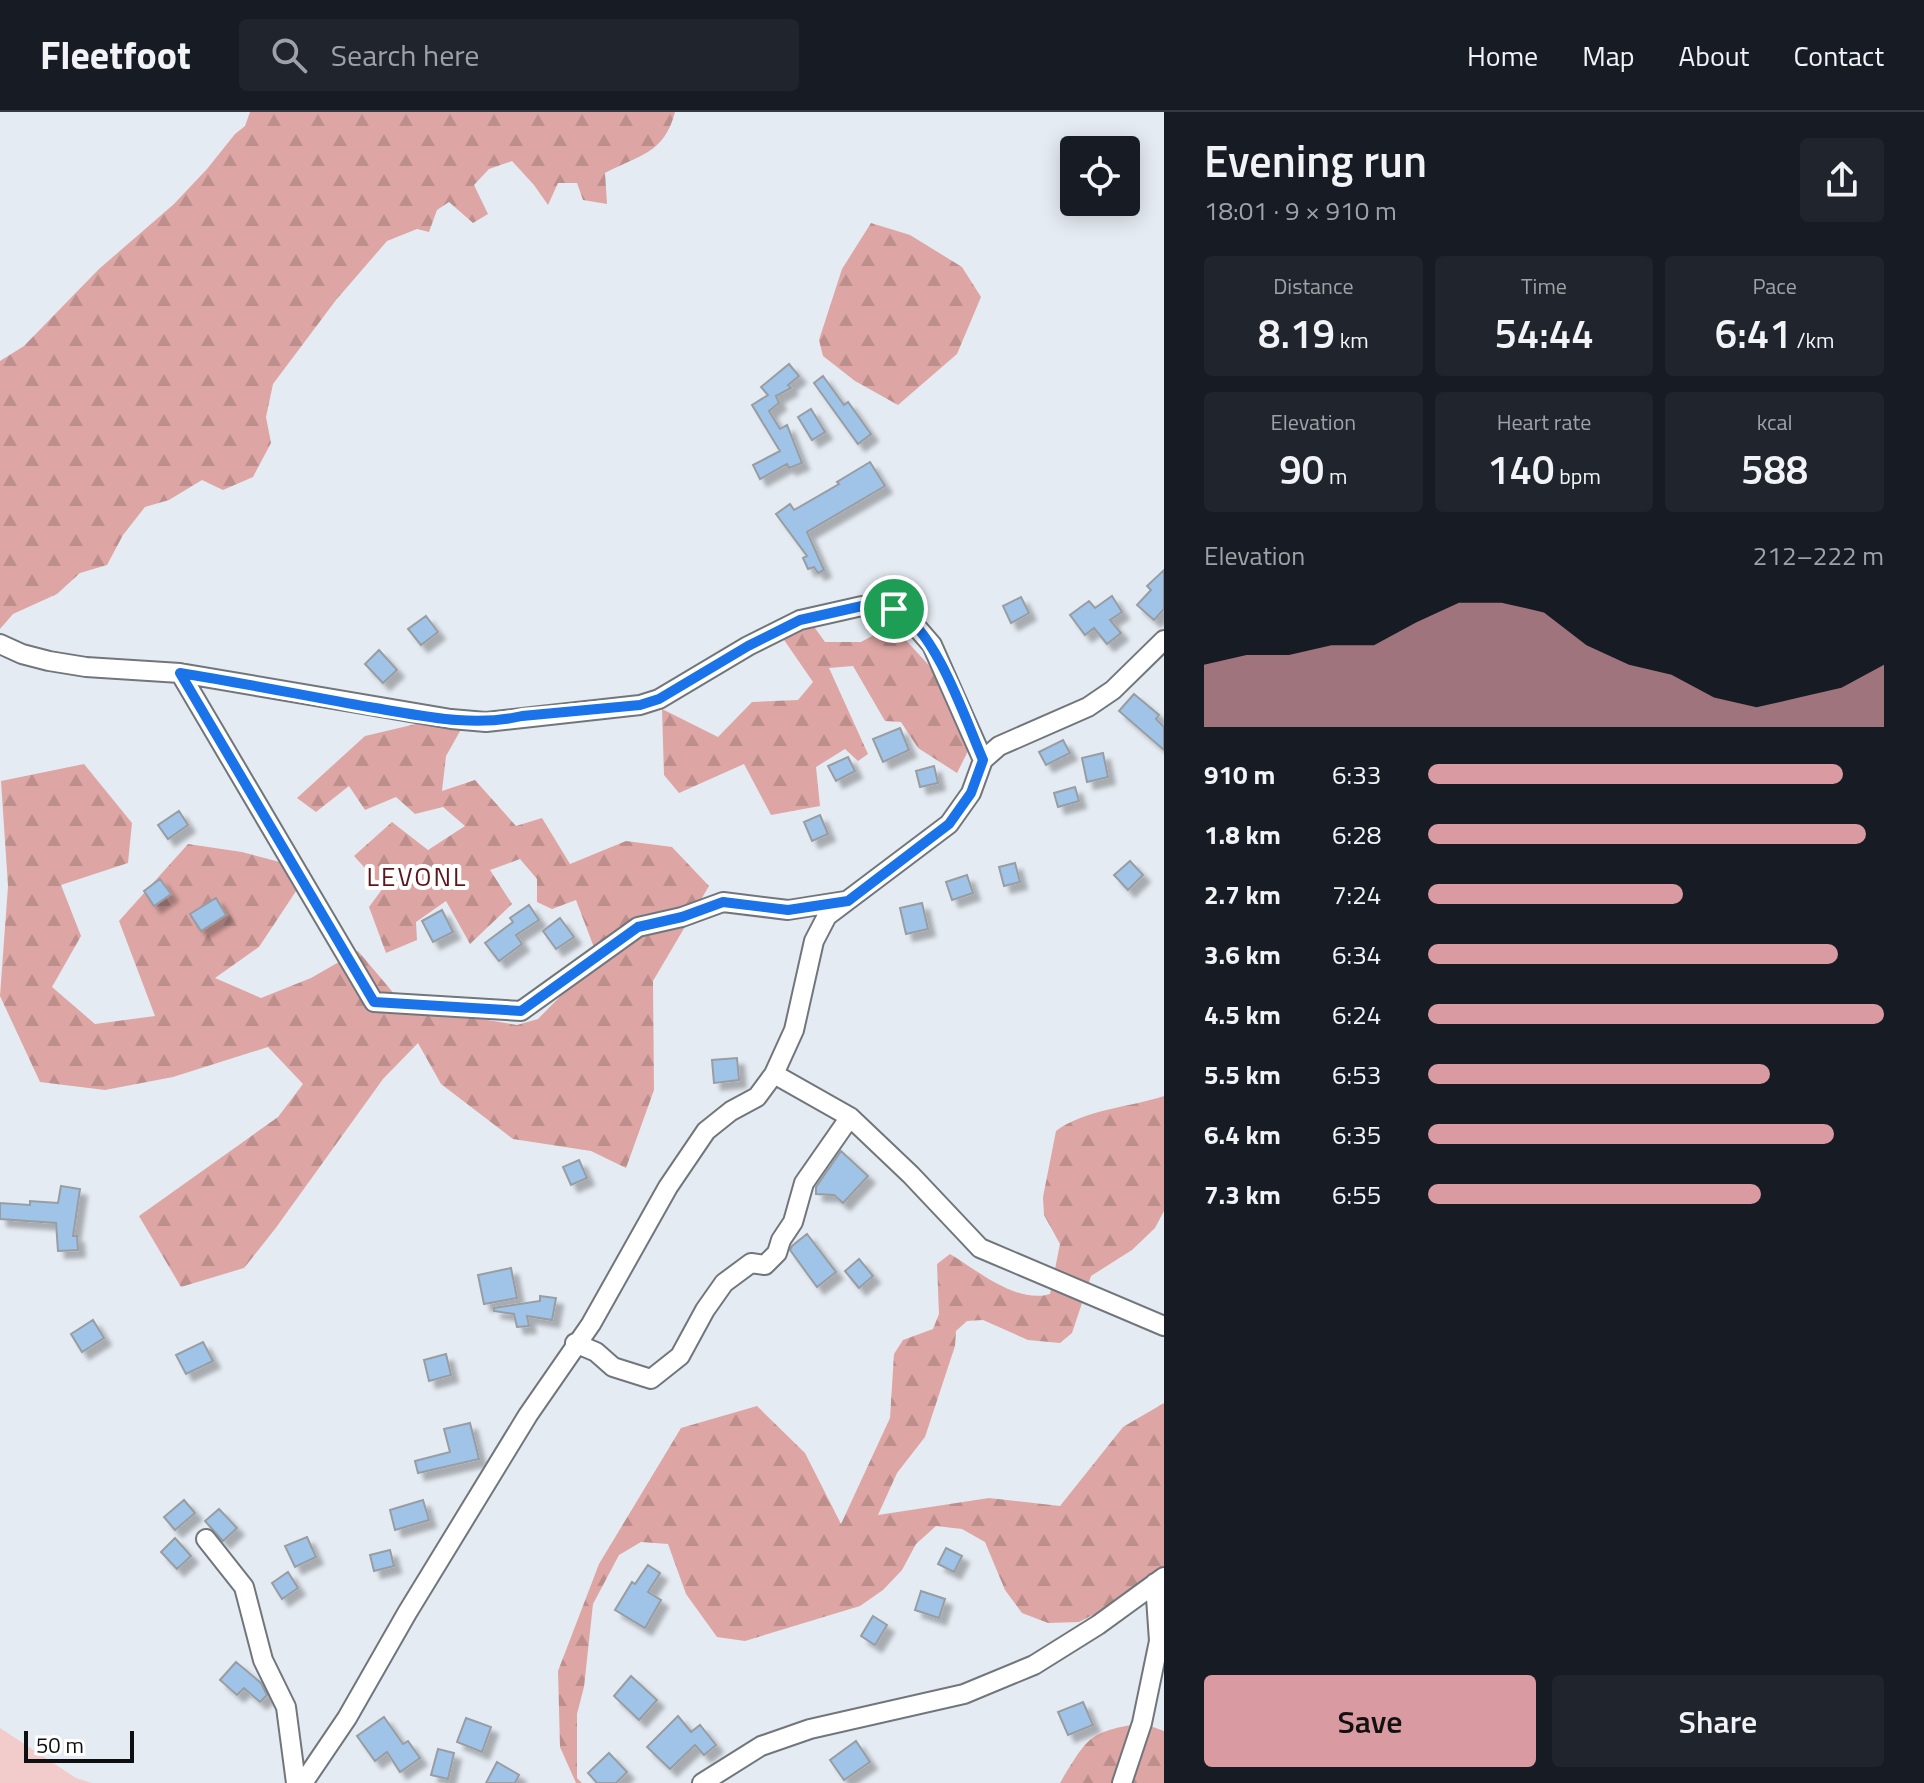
<!DOCTYPE html>
<html lang="en">
<head>
<meta charset="utf-8">
<style>
  :root { --surface:#171b24; --page:#20242c; --text:#f1f3f6; --muted:#9ea1a6; --line:#363941; --accent:#da9aa2 }
  body { margin:0; font-family:"Titillium Web",sans-serif; background:var(--page); color:var(--text); height:100vh; display:flex; flex-direction:column; font-size:30px; white-space:nowrap }
  * { box-sizing:border-box; margin:0 }
  p { font-size:26px; color:var(--muted) }
  .icon { flex:none; width:44px; height:44px; fill:none; stroke:currentColor; stroke-width:2; stroke-linecap:round; stroke-linejoin:round }
  .map { position:relative; flex:1; overflow:hidden }
  .sheet { display:flex; flex-direction:column; background:var(--surface); width:760px }
  .sheet>* { flex:none }
  .tools { position:absolute; left:1060px; top:24px; display:grid; gap:16px }
  .tools a { display:grid; place-items:center; width:80px; height:80px; border-radius:8px; background:var(--surface); box-shadow:0 4px 20px #0003; font-size:40px }
  .scale { position:absolute; left:24px; bottom:20px; width:110px; box-sizing:border-box; padding-left:8px; border:4px solid #0d0f11; border-top:0; font-size:22px; line-height:28px; white-space:nowrap; color:#0d0f11; -webkit-text-stroke:6px #fff; paint-order:stroke }
  .pin { position:absolute; display:grid; place-items:center; width:68px; height:68px; color:#fff; margin:-34px; border:4px solid #fff; border-radius:50%; box-shadow:0 2px 8px #0007 }
  .round { display:grid; place-items:center; flex:none; width:84px; height:84px; border-radius:8px; background:var(--page) }
  .summary { display:flex; align-items:center; justify-content:space-between; height:136px; padding:0 40px }
  h1 { font-size:44px; font-weight:600; line-height:60px }
  .figures { display:grid; grid-template-columns:repeat(3,1fr); gap:12px; height:136px; padding:8px 40px }
  .figures div { display:grid; align-content:center; border-radius:8px; background:var(--page); text-align:center }
  .figures b { font-size:40px; font-weight:600 }
  .figures small { font-size:22px; font-weight:400 }
  .figures p { font-size:22px }
  .chart { height:224px; padding:16px 40px }
  .chart p { display:flex; justify-content:space-between }
  .chart svg { width:100%; height:144px; margin-top:8px; fill:var(--accent); opacity:.7 }
  .action { display:flex; gap:16px; margin-top:auto; padding:16px 40px }
  .action a { flex:1; height:92px; border-radius:8px; background:var(--accent); color:#111; font-size:32px; font-weight:600; line-height:92px; text-align:center }
  .action a+a { background:var(--page); color:var(--text) }
  ul { padding:0 40px; list-style:none; font-size:26px }
  li { display:grid; grid-template-columns:128px 96px 1fr; align-items:center; height:60px }
  li i { height:20px; border-radius:10px; background:var(--accent) }
  header { display:flex; align-items:center; gap:48px; box-sizing:border-box; height:112px; padding:0 40px; background:var(--surface); border-bottom:2px solid var(--line) }
  header strong { font-size:38px }
  nav { display:flex; gap:44px; margin-inline-start:auto; font-size:28px }
  .search { width:560px; height:72px; background:var(--page); display:flex; align-items:center; gap:20px; box-sizing:border-box; padding:0 28px; border-radius:8px; color:var(--muted); font-size:30px }
  main { display:flex; flex:1; min-height:0 }
  .map>svg:first-child { display:block }
  .green { fill:#f1ccca }
  .forest { fill:url(#forest-firs) }
  .building { fill:#a0c4e8; stroke:#989da3; stroke-width:2; filter:url(#shadow) }
  .lines { fill:none; stroke-linecap:round; stroke-linejoin:round }
  .minor-casing { stroke:#71767c; stroke-width:22 }
  .minor { stroke:#fff; stroke-width:18 }
  .route-casing { stroke:#fff; stroke-width:16 }
  .route { stroke:#1a73e8; stroke-width:10 }
  .labels { text-anchor:middle; stroke-width:8; stroke-linejoin:round; paint-order:stroke }
  .quarter-label { font-size:26px; letter-spacing:2px; fill:#5c161c; stroke:#fff }
</style>
</head>
<body>
<header>
<strong>Fleetfoot</strong>
<div class="search"><svg class="icon" aria-label="search" viewBox="0 0 24 24"><circle cx="10" cy="10" r="6"/><path d="M15 15l6 6"/></svg>Search here</div>
<nav><a>Home</a><a>Map</a><a>About</a><a>Contact</a></nav>
</header>
<main>
<div class="map">
<svg width="1164" height="1671" viewBox="0 0 1164 1671">
  <defs>
    <pattern id="forest-firs" width="22" height="20" patternUnits="userSpaceOnUse" patternTransform="scale(2)"><rect width="22" height="20" fill="#dda6a4"/><path d="M5 1l3.5 6h-7zM16 11l3.5 6h-7z" fill="#bc8e8c"/></pattern>
    <filter id="shadow"><feDropShadow dx="7" dy="7" stdDeviation="2" flood-color="#0004"/></filter>
  </defs>
  <rect width="100%" height="100%" fill="#e5ebf2"/>
  <path class="green" d="M0,1616L76,1666L92,1671H0Z"/>
  <path class="forest" d="M250,0H675C664,42 639,43 605,61L607,92L583,88L577,71H558L548,93L534,73L512,49L489,57L474,73L488,102L473,111L449,90L437,98L429,120L417,117L387,129L336,188L273,272L266,305L271,331L253,365L223,378L202,368L169,388L145,395L123,423L107,453L80,461L57,482L13,502L0,517V249L24,234L99,157L174,92L207,57L235,22L245,14Z
    M871,111L910,123L962,155L981,185L957,242L898,293L855,269L823,244L819,228L842,157Z
    M810,509L825,530H861L892,513L935,560L979,617L957,661L918,636L901,610L885,609L853,554L829,556L868,642L858,649L845,637L816,655L820,694L771,703L744,652L679,681L664,663L662,597L718,625L752,590L798,588L813,570L782,525Z
    M416,612L463,614L446,644L442,679L475,668L516,714L542,706L570,752L626,729L672,735L709,774L653,869L654,978L626,1056L591,1039L513,1027L441,972L418,931L383,967L275,1117L244,1156L181,1175L139,1104L278,1005L303,972L268,935L173,965L105,978L40,970L0,884L8,774L1,669L84,652L132,711L128,751L61,773L81,824L52,875L95,912L155,904L119,809L188,732L242,740L310,758L259,835L215,866L261,886L311,866L358,839L396,884L452,902L517,913L538,907L598,846L576,788L552,797L537,790V767L520,747L490,758L512,792L470,832L446,789L416,810L417,828L386,841L369,795L383,776L354,744L392,710L428,738L465,714L443,695L415,702L396,685L365,698L349,674L316,700L297,686L365,624Z
    M1164,984V1099L1155,1116L1132,1138L1091,1164L1072,1221L1060,1231L1028,1228L983,1208L967,1209L956,1219L955,1234L925,1325L897,1361L878,1403L989,1386L1060,1394L1123,1315L1164,1291V1469L1155,1471L1079,1510L1048,1511L1022,1501L1005,1478L985,1430L962,1417L936,1414L916,1432L902,1458L883,1478L860,1494L745,1529L717,1525L686,1482L668,1432L641,1430L619,1443L593,1492L584,1575L577,1602V1666L582,1671H576L560,1635L558,1559L599,1452L681,1316L757,1294L805,1341L841,1412L890,1306L894,1242L903,1228L933,1217L939,1202L937,1152L950,1142C978,1159 1017,1192 1050,1182L1060,1132L1044,1103L1043,1085L1056,1019C1083,998 1131,995 1164,984Z
    M1142,1611L1164,1619V1671H1060C1088,1625 1088,1620 1142,1611Z"/>
  <path class="building" d="M789,252L799,264L788,273L791,276L776,284L779,291L769,299L780,317L787,313L802,351L789,356L787,352L760,367L753,353L780,339L752,293L768,283L761,275Z
    M823,264L844,293L848,290L871,322L858,332L814,271Z
    M811,297L825,320L812,328L798,305Z
    M870,350L885,374L807,420L824,458L818,461L814,455L808,457L803,446L807,444L776,402L790,392L794,398L839,372L837,370Z
    M1164,458V497L1154,508L1137,493L1151,478L1147,474Z
    M1112,484L1122,500L1110,508L1121,521L1107,532L1094,516L1085,523L1070,503L1089,489L1095,496Z
    M1021,485L1029,501L1011,511L1003,494Z
    M426,504L438,520L421,533L408,517Z
    M379,538L397,558L383,571L365,552Z
    M1134,582L1159,603L1156,607L1164,615V638L1119,599Z
    M900,616L909,638L883,650L873,627Z
    M1063,628L1070,641L1046,653L1039,640Z
    M1103,641L1108,665L1087,670L1082,646Z
    M848,645L855,659L836,669L828,654Z
    M934,654L938,671L920,675L916,659Z
    M1075,675L1079,689L1058,695L1054,681Z
    M179,699L188,713L168,727L158,713Z
    M820,703L828,722L812,729L804,710Z
    M1130,749L1143,763L1128,778L1114,763Z
    M1015,751L1020,770L1004,774L999,755Z
    M967,763L973,781L952,788L946,770Z
    M160,767L171,782L154,794L144,779Z
    M216,786L226,803L201,819L190,802Z
    M922,791L928,817L906,822L900,796Z
    M529,793L539,808L516,823L522,832L499,849L485,831L513,810L510,806Z
    M442,798L453,820L433,830L422,809Z
    M560,806L574,825L556,837L543,819Z
    M737,946L739,968L714,971L712,948Z
    M841,1039L868,1064L843,1091L834,1083L816,1082V1075Z
    M579,1048L587,1066L571,1073L563,1055Z
    M61,1074L80,1077L73,1124H77L78,1138L58,1139L56,1111L0,1107V1091L30,1093V1089L58,1091Z
    M807,1122L836,1160L817,1175L790,1138L792,1134Z
    M859,1147L873,1164L859,1176L845,1159Z
    M511,1156L517,1186L484,1192L478,1163Z
    M540,1184L556,1186L552,1208L527,1204L529,1214L517,1215L514,1202L494,1199V1196L540,1189Z
    M93,1208L104,1226L82,1240L71,1222Z
    M203,1230L213,1249L186,1262L176,1243Z
    M446,1242L451,1263L429,1269L424,1248Z
    M470,1311L479,1347L418,1361L415,1349L450,1340L444,1317Z
    M184,1388L195,1401L175,1418L164,1405Z
    M423,1388L429,1408L395,1418L390,1398Z
    M219,1397L237,1416L223,1429L205,1409Z
    M307,1425L316,1445L295,1455L285,1434Z
    M175,1426L191,1444L177,1457L161,1440Z
    M946,1436L962,1444L954,1460L938,1452Z
    M390,1438L394,1454L374,1459L370,1443Z
    M648,1453L660,1461L648,1480L661,1488L645,1516L615,1498L632,1470L635,1472Z
    M288,1460L298,1476L282,1487L272,1471Z
    M921,1479L945,1487L939,1506L915,1498Z
    M873,1504L887,1513L875,1533L861,1524Z
    M236,1550L261,1571L267,1583L260,1590L244,1576L237,1583L220,1568Z
    M631,1564L657,1588L639,1608L614,1584Z
    M1083,1590L1093,1613L1068,1623L1058,1600Z
    M678,1604L691,1620L700,1613L716,1633L704,1643L695,1633L670,1657L647,1635Z
    M384,1605L403,1632L408,1629L420,1646L400,1660L387,1640L375,1649L357,1624Z
    M466,1606L491,1615L482,1640L457,1630Z
    M856,1629L870,1650L844,1668L830,1648Z
    M438,1637L454,1641L448,1667L431,1663Z
    M609,1641L627,1660L616,1671H597L588,1661Z
    M497,1650L519,1663L515,1671H486Z"/>
  <g class="lines">
    <defs>
      <path id="minor" d="M0,532L22,542L49,549L86,555L180,561L451,607L486,610L640,593L659,587L748,534L800,508L862,494L894,497L913,511L932,533L983,648
        M180,561L374,890L521,899L638,815L682,805L723,790L788,798L845,789
        M774,962L850,1005L911,1063L980,1136L1164,1214
        M575,1231L596,1240L613,1255L651,1267L680,1244L705,1198L724,1171L751,1151L765,1153L777,1141L781,1128L793,1110L804,1071L850,1005
        M206,1427L244,1475L263,1548L286,1595L296,1671
        M303,1671L347,1606L407,1501L528,1303L591,1212L668,1075L706,1019L731,999L757,985L774,962L794,918L814,829L827,804L949,712L971,681L983,648L999,634L1088,595L1113,578L1164,528
        M702,1671L761,1634L810,1617L964,1582L1034,1553L1098,1513L1164,1465
        M1122,1671L1142,1611L1159,1529L1155,1471"/>
    </defs>
    <use href="#minor" class="minor-casing"/>
    <use href="#minor" class="minor"/>
  </g>
  <g class="lines">
    <defs>
      <path id="route" d="M862,494C873,495 888,494 898,499C936,519 966,609 983,648L971,681L949,712L848,789L788,798L723,790L682,805L638,815L521,899L374,890L180,561C244,571 306,584 369,595C419,603 472,616 522,604L640,593L659,587L748,534L800,508Z"/>
    </defs>
    <use href="#route" class="route-casing"/>
    <use href="#route" class="route"/>
  </g>
  <g class="labels">
    <g class="quarter-label">
      <text x="417" y="774">LEVONL</text>
    </g>
  </g>
</svg>
<div class="tools">
<a><svg class="icon" aria-label="locate" viewBox="0 0 24 24"><circle cx="12" cy="12" r="6"/><path d="M12 2v4M12 18v4M2 12h4M18 12h4"/></svg></a>
</div>
<div class="scale">50 m</div>
<div class="pin" style="left:894px;top:497px;background:#1e9e55"><svg class="icon" aria-label="arrive" viewBox="0 0 24 24"><path d="M6 21V4h12l-3 4 3 4H6"/></svg></div>
</div>
<section class="sheet">
<div class="summary"><div><h1>Evening run</h1><p>18:01 · 9 × 910 m</p></div><a class="round"><svg class="icon" aria-label="share" viewBox="0 0 24 24"><path d="M12 15V3M7 8l5-5 5 5M5 13v7h14v-7"/></svg></a></div>
<div class="figures">
<div><p>Distance</p><b>8.19<small> km</small></b></div>
<div><p>Time</p><b>54:44</b></div>
<div><p>Pace</p><b>6:41<small> /km</small></b></div>
</div>
<div class="figures">
<div><p>Elevation</p><b>90<small> m</small></b></div>
<div><p>Heart rate</p><b>140<small> bpm</small></b></div>
<div><p>kcal</p><b>588</b></div>
</div>
<div class="chart"><p><span>Elevation</span>212–222 m</p>
<svg viewBox="0 0 160 44" preserveAspectRatio="none"><path d="M0 44V25L10 22L20 22L30 19L40 19L50 12L60 6L70 6L80 9L90 19L100 25L110 28L120 35L130 38L140 35L150 32L160 25V44z"/></svg>
</div>
<ul>
<li><b>910 m</b>6:33<i style="width:91%"></i></li>
<li><b>1.8 km</b>6:28<i style="width:96%"></i></li>
<li><b>2.7 km</b>7:24<i style="width:56%"></i></li>
<li><b>3.6 km</b>6:34<i style="width:90%"></i></li>
<li><b>4.5 km</b>6:24<i style="width:100%"></i></li>
<li><b>5.5 km</b>6:53<i style="width:75%"></i></li>
<li><b>6.4 km</b>6:35<i style="width:89%"></i></li>
<li><b>7.3 km</b>6:55<i style="width:73%"></i></li>
</ul>
<div class="action"><a>Save</a><a>Share</a></div>
</section>
</main>
</body>
</html>
